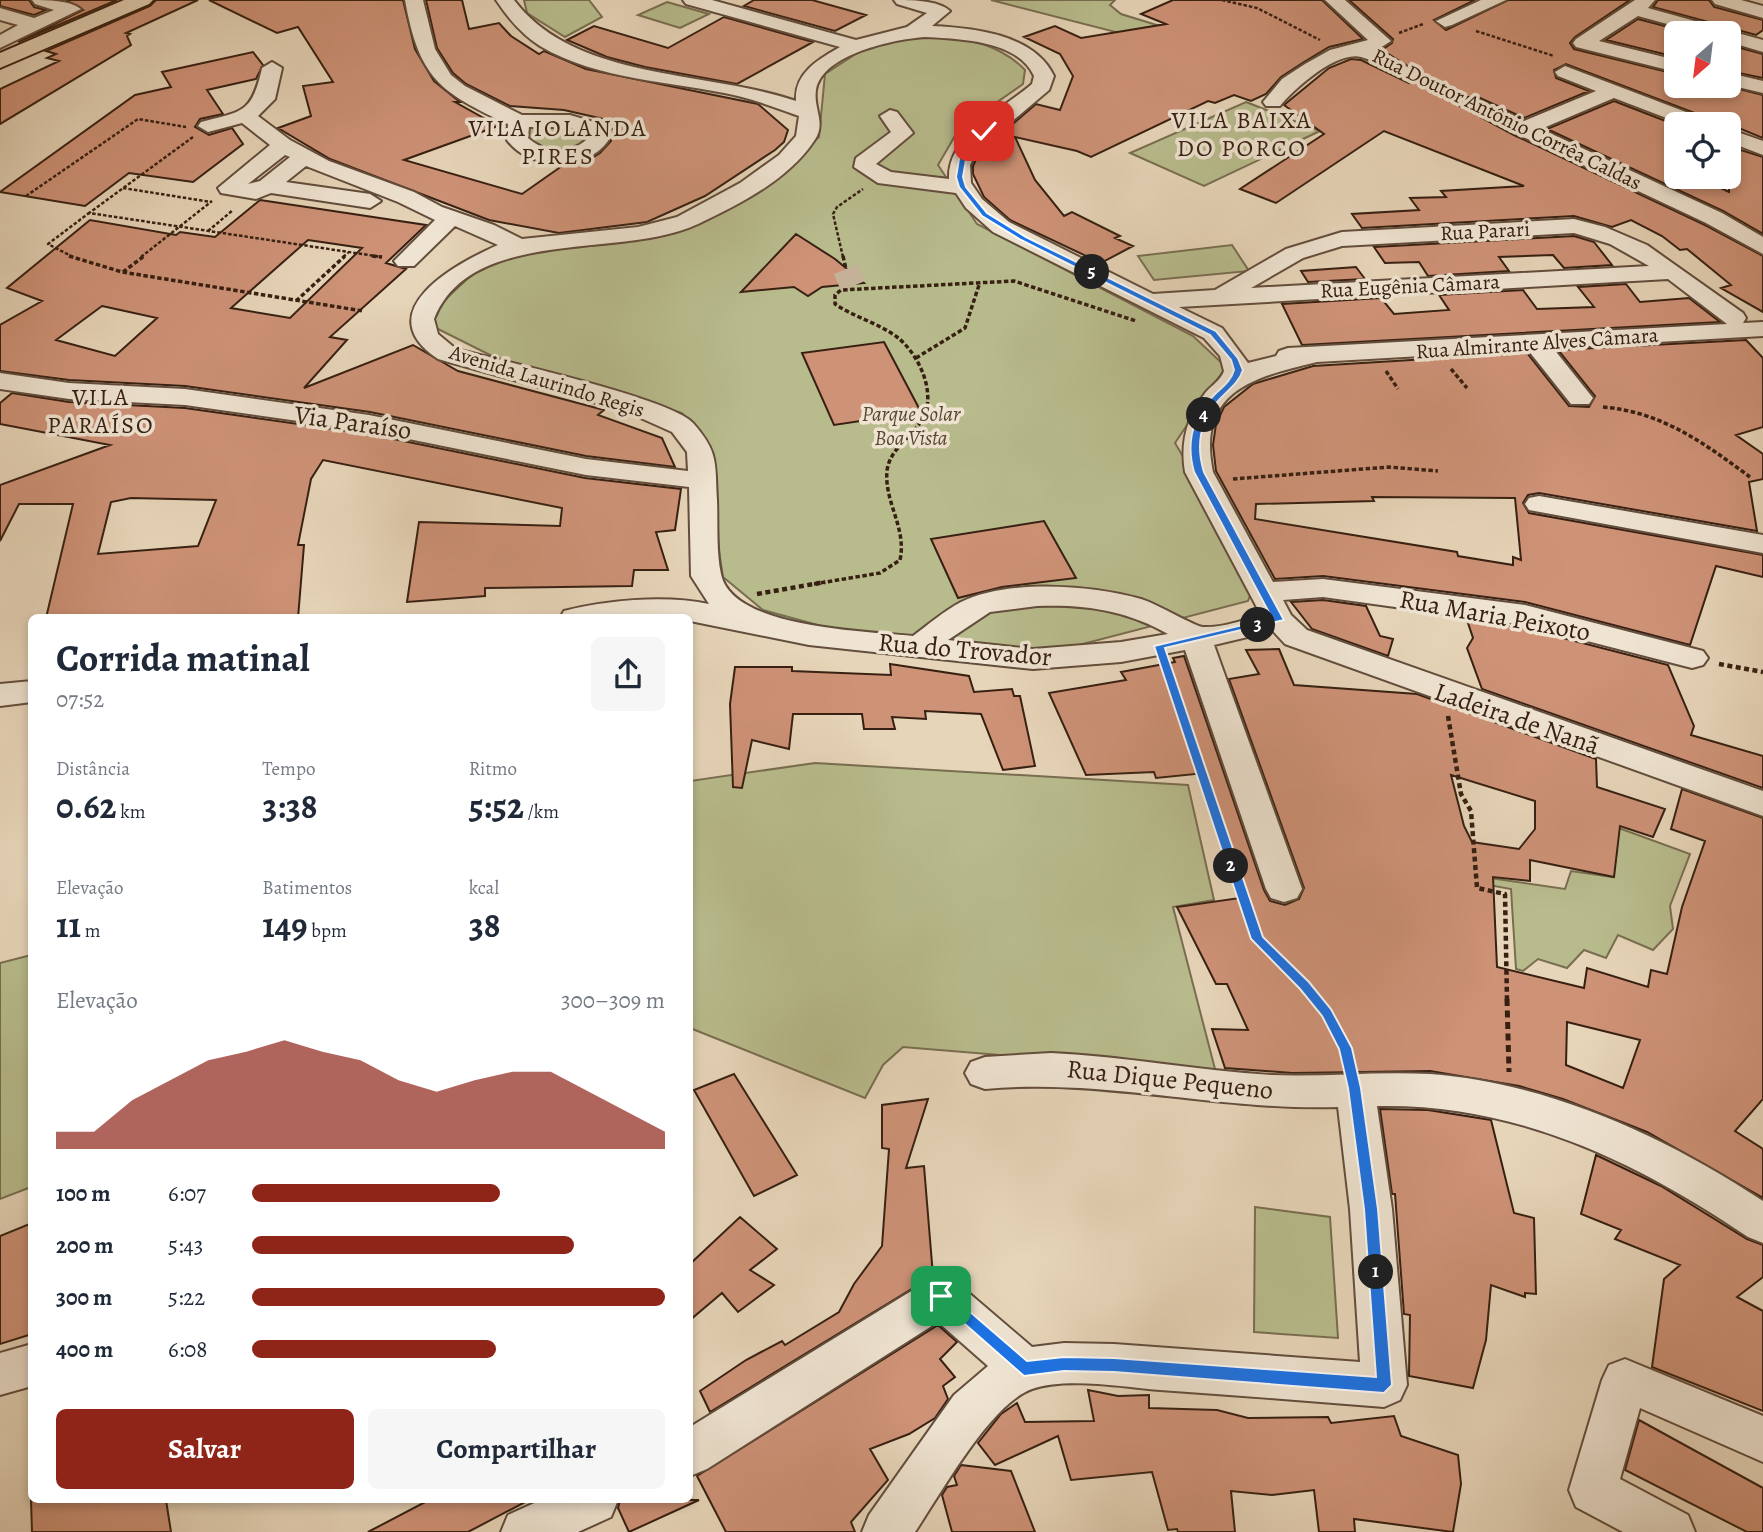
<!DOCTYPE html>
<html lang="pt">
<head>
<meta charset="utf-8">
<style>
  :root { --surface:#fff; --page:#f6f6f7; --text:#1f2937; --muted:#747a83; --accent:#8f2418 }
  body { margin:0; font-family:Alegreya,serif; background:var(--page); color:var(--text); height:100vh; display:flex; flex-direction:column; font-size:26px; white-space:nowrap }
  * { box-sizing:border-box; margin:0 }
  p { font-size:23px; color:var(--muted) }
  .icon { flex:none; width:38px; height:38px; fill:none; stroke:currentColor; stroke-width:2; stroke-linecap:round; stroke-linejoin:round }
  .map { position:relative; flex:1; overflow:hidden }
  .side { position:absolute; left:28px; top:614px; width:665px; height:889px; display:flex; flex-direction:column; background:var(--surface); border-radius:10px; box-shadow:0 4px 10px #0003 }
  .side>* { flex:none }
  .needle { width:46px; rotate:208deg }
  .controls { position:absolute; left:1664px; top:21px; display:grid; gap:14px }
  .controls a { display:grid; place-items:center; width:77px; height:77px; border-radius:10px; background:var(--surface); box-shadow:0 4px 10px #0003; font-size:35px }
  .pin { position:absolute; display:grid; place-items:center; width:60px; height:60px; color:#fff; margin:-30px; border-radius:14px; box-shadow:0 4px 10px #0006 }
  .km { position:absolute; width:35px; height:35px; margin:-18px; border-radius:50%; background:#222; color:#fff; font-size:19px; line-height:35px; text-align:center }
  .round { display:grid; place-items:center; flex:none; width:74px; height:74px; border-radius:10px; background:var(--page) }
  .headline { display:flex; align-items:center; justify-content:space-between; height:119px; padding:0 28px }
  h1 { font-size:38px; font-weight:600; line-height:52px }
  .metrics { display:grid; grid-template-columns:repeat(3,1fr); gap:10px; height:119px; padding:7px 28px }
  .metrics div { display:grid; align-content:center }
  .metrics b { font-size:35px; font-weight:600 }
  .metrics small { font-size:19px; font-weight:400 }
  .metrics p { font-size:19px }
  .chart { height:196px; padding:14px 28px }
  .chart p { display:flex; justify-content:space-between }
  .chart svg { width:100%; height:126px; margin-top:7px; fill:var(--accent); opacity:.7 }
  .primary-button { display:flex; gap:14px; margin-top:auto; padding:14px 28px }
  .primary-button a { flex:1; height:80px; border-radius:10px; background:var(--accent); color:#fff; font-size:28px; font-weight:600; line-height:80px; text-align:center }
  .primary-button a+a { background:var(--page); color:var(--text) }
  ul { padding:0 28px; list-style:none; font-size:23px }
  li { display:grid; grid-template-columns:112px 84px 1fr; align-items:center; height:52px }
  li i { height:18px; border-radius:9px; background:var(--accent) }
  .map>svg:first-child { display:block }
  .green { fill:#b8bc8d; stroke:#786e50; stroke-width:2 }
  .building { fill:#ce9277; stroke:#372012; stroke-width:2; fill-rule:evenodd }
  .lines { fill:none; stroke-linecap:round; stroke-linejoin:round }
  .minor-tunnel { stroke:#c4b198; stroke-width:26; stroke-dasharray:26 13; stroke-linecap:butt }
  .minor-casing { stroke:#634d3c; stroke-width:4 }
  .major-casing { stroke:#372012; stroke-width:4 }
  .path-far3 { stroke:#372012; stroke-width:2.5; stroke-dasharray:3.5 2; stroke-linecap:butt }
  .path-far2 { stroke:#372012; stroke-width:3.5; stroke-dasharray:4.5 2.5; stroke-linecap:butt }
  .path-far1 { stroke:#372012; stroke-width:4.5; stroke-dasharray:5 3.5; stroke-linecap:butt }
  .path { stroke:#372012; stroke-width:5; stroke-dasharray:7 4.5; stroke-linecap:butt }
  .minor { fill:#efe4d2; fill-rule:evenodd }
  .major { fill:#e7d5b9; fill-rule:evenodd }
  .route { fill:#1a73e8; stroke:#fff; stroke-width:2 }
  .labels { text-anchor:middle; stroke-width:7; stroke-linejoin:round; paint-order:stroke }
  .far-street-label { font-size:21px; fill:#372012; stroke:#efe4d2 }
  .far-park-label { font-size:21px; font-style:italic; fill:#574731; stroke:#efe4d2 }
  .far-quarter-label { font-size:24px; letter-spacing:2px; fill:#372012; stroke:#efe4d2 }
  .street-label { font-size:26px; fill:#372012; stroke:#efe4d2 }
</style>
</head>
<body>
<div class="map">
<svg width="1763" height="1532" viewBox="0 0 1763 1532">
  <rect width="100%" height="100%" fill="#e7d5b9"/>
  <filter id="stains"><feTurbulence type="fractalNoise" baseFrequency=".00286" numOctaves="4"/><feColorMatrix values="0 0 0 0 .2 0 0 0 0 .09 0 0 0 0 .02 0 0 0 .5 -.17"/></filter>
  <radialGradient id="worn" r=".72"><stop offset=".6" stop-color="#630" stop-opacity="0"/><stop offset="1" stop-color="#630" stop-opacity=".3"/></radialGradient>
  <path class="green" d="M524,0H589L602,17L565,37L527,13Z
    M991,0H1115L1110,5L1121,14L1183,33L1166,45Z
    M667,2L709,14L680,28L638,15Z
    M933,35C968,39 1000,44 1025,70L1023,84L959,129L938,165L977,224L1193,336L1226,367L1175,443L1256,580L1248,601L1052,652L836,630L763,610L723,577L701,436L682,413L492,356L436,328L433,311L480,267L521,253L627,242L685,228L765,183L819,137L825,74L871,44Z
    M1246,102L1320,131L1204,186L1130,153Z
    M559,124L588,134L586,142C558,156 551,152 524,141L525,132L535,125Z
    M1232,245L1249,271L1154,280L1138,256Z
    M815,763L1188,785L1214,900L1173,907L1216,1073L903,1047L883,1065L865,1098L690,1028V781Z
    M1616,827L1690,854L1670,906L1673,929L1653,950L1618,935L1606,958L1584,950L1567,968L1538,959L1523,971L1516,969L1511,889L1483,884V877L1565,889L1571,871L1613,877L1617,849L1608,843Z
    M31,955V1187L0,1199V963Z
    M1255,1207L1330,1217L1338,1338L1254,1332Z"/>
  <path class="building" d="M0,0H29L34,7L46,10L34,15L0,6Z
    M66,0H117L18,42L83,10Z
    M156,0H198L126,33L130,34L127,36L131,45L0,124V89L59,61L47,58L56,54L46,51L150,6Z
    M209,0H403L415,49L434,81L460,102H455L498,126L404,160L522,194L562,166L587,161L600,153L611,141L607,133L621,123L564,110L510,106L466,84L453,73L437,48L426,0H462L469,29L499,23L511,36L539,54L544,51L586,69L758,104L788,130L784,142L775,150L705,196L647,222L559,233L489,220L330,159L278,128L311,116L303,86L333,82L298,27L277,33Z
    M754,0H812L866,15L835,31L744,6Z
    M1173,0H1322L1363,39L1329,47L1304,62L1281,77L1266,94L1251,101L1234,95L1215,103L1208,101L1091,157L1077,151L1015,137L1035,180L1064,216L1072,212L1120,236L1115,238L1133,246L1101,263L1010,220L984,197L973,174V166L979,153L1036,104L1060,110L1073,76L1060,54L1024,37L1055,26L1081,38L1166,24L1141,14Z
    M1349,0H1475L1434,20L1446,30L1508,0H1630L1575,37L1570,43L1574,49L1676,74V86H1727L1763,95V138L1729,124H1713L1708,118L1566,64L1554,70L1556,78L1589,91L1524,118L1478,97H1464L1458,105L1514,135L1705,225L1763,256V312L1721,288L1731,285L1687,249L1680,250L1662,236L1631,220L1612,227L1574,216L1362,228L1352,214L1419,210L1410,198L1446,197L1441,191L1524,186L1384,131L1276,203L1240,189L1324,134L1284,105L1329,68L1351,59L1361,60L1409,83L1422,75L1382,50L1392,43L1393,39Z
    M1658,0H1709L1714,7L1763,20V30L1756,35L1653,7Z
    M724,17L813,42L737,84L645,67L607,57L567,40L594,26L668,48Z
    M1638,19L1691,33H1676V57L1606,40Z
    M1729,45L1763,54V78L1729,71Z
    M253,52L263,65L256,79L207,90L223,114L200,119L195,127L209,135L232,128L243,144L193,182L129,173L85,206L0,192L135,95L171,87L162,72Z
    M1614,101L1676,125V188L1699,178L1729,192V157L1741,150L1763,157V234L1723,211L1547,129Z
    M260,200L426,225L386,263L406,269L330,337L347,340L304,388L413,345L458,371L604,410L598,415L662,438L675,467L586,456L370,412L185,386L69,380L0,371V325L42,301L7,288L90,220L176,235L180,232L215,237ZM308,240L362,248L290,318L231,308ZM102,306L157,318L115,356L56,340Z
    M796,234L835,259L864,283L822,287L808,296L794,287L741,292Z
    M1574,236L1594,242L1612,265L1564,268L1553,255L1499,257L1509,271L1428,276L1419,262L1385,263L1374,247Z
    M1356,267L1365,279L1308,282L1301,271Z
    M1626,284L1640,302L1689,298L1720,322L1302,345L1282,304L1381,298L1394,314L1449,310L1439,295L1523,290L1537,309L1594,307L1578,287Z
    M1746,340L1763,358V427L1736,435L1763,454V479L1749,482L1757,531L1539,493L1528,495L1523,503L1529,513L1763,555V577L1716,566L1690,645L1525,602L1323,576L1275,579L1216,471L1213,445L1216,424L1224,407L1253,384L1313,366L1527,353L1569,406L1589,407L1595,396L1558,350ZM1372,497L1515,498L1521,560L1513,557V565L1458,556L1457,552L1255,519L1256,504L1374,501Z
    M884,342L921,412L834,425L802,353Z
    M12,393L69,402L185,408L369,434L585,478L681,489L675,530L656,532L668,570H634L632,586L485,588V596L407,602L419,522L560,526L562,508L323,460L311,479L298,545H304L298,618H46L73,504H19L0,541V485L110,445L0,424V403ZM131,498L216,500L198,546L98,554L111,502Z
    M1044,521L1076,578L1002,587L958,598L931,539Z
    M1323,600L1366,606L1380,636L1393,639L1388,656L1312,629L1291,602Z
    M1467,620L1524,628L1668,665L1694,726L1691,735L1763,756V788L1482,689L1467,648L1473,638Z
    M1279,649L1294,685L1417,694L1596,759L1597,787L1665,809L1653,837L1620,826L1614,877L1530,860V881L1493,877L1497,967L1584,988L1587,968L1648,987L1651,970L1667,974L1682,907L1705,841L1671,829L1682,789L1763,818V1099L1735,1131L1763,1149V1198L1647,1132L1563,1099L1519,1086L1430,1071L1292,1073L1225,1068L1212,1029L1248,1030L1227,984H1216L1177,907L1247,897L1205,773L1156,778L1154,772L1086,775L1049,693L1126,680L1121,672L1175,662L1173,658L1184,656L1264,890L1270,901L1285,905L1299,899L1304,888L1229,679L1259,674L1246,650ZM1451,775L1535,801V829L1519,849L1472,842L1464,826ZM1567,1022L1640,1040L1623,1088L1566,1065Z
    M890,664L969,676L974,692L1012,689L1014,696H1020L1035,766L1003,770L981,714L925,711L926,719L892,717L895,729H864L862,714H793L789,749L752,740L742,788L733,787L730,704L735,667H792V671L891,675Z
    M734,1074L797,1175L754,1196L694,1090Z
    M928,1099L906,1168L924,1166L933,1276L710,1412L700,1391L746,1360L782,1341L785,1345L839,1312L854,1284L882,1246L889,1149L882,1148V1105Z
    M1380,1109L1428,1110L1491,1120L1514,1213L1534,1218L1536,1294L1525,1293V1297L1491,1285L1486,1340L1473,1388L1409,1376L1410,1315L1404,1314L1395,1194H1392Z
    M1596,1155L1661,1186L1747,1239L1763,1245V1277L1737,1297L1763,1311V1411L1652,1367L1664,1279L1680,1265L1615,1239L1621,1230L1581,1214Z
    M740,1217L777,1249L750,1270L774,1285L738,1312L722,1293L690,1320V1264Z
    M32,1223V1334L0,1344V1236Z
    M938,1325L957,1342L940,1359L955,1377L943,1386L948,1399L935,1418L909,1434L870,1449L888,1480L851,1522L855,1532H726L697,1476Z
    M1088,1390L1118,1396L1149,1395V1408L1217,1410L1248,1418L1328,1417L1331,1423L1394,1416L1401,1436L1458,1455L1461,1484L1453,1532L1354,1519L1355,1532H1319L1314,1490L1272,1495L1231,1491L1235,1532H1178L1177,1529L1168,1530L1152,1472L1071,1480L1058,1436L995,1465L978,1443L1001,1414L1017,1403L1025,1422L1094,1421Z
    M1639,1420L1763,1488V1532H1747L1625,1470Z
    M961,1465L1011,1471L1035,1532H952L942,1495L947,1487L957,1485L954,1476Z
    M31,1500H166L171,1532H32Z
    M429,1500H529L468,1532H368Z
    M620,1500H699L629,1532L618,1508Z"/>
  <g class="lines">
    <path class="minor-tunnel" d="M846,269L853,286"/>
    <defs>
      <path id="minor" d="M32,0C48,0 69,0 81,9L0,48V35L18,25L0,20V8L34,18L54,10L35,4Z
        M405,0H423L435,49L451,75L465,86L522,115H570L600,124L608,141C586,172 528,170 507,140L508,124C439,92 419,78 405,0ZM529,127H569L584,132L586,140C569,155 545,153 528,138Z
        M496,0H514C575,81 706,70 796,101C794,73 819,59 840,47L686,4L683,0H712L856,40L907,27L927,13L897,4L894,0C911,0 938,0 950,11L932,26C974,28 1034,34 1054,76L1049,90L977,151L970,165L971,183L982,199L1009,222L1153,294L1215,290L1286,249L1342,232L1574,219L1605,227L1647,245L1743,313L1746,318L1743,323L1763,322V336L1553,348L1593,398L1589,404H1571L1528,350L1317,362C1254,377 1196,391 1213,472L1273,582L1323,579L1525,605L1703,651L1708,658L1703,665L1692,668L1525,625L1323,597L1283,600L1291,615L1307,630L1763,791V816L1285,644L1273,631L1214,645L1302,889L1297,898L1284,902L1271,898L1266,889L1185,650L1121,662L1033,669L809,645L690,621V618H560L564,611C608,600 665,595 709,604L691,576L689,487L586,475L369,431L185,405L69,399L0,389V373L69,383L185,389L369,415L586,459L688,471L687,452L672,432L625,411L438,359C367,312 455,264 498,245L455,226L414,266H398L394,261L435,220L398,202L306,166L286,182L370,194L381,201L370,208L271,193L256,199L221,193L218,188L270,145L242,123L208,132L198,126L201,122C243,111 252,113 262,68L272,62L282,68L275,99L258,116L290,140L329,161L414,192L442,207L494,225L522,239L638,227L677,217L740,183L779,155L796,136L799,116C779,109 759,101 738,96C673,81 599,81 540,46C521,34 508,18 496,0ZM925,37C959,39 1018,40 1034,76L1032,84C1003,109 947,135 949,179L891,172L876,164L913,133L897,112L890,110L880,116L891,132L856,158L854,167L878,183L956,193L966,208L993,232L1204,338L1220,356L1224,371C1221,380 1212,385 1206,392C1187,416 1180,442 1185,472L1261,615C1244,620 1222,628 1203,627C1196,627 1155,603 1141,599C1092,585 1008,579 961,602C944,611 929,624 913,636C868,631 732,629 721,574C716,551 718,523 717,500C715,464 719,452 693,423C670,398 498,360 456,349L438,334L434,319C471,225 623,260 698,224C740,204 788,180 814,141C827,123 813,109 816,90C822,54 895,39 925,37ZM285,155L290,157L260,181L248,184ZM1574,233L1610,244L1649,266L1251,288L1303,258L1342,246ZM1668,279L1727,324L1288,348L1279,351L1276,356L1248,363L1222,328L1179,307ZM1037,606C1084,604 1126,610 1168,634L1121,642L1033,649L948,640L990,612Z
        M1325,0H1345L1391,41L1377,50L1420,74L1410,80C1392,76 1378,61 1361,57C1336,51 1294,89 1280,106H1266L1263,102L1282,79L1305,64L1330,50L1368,40Z
        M1481,0H1506L1452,25L1445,27L1436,21Z
        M1635,0H1655L1648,8L1763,40V52L1729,42V33H1700L1638,16L1599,41L1676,60V72L1576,47L1573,43L1576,39Z
        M1712,0H1741L1763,6V18L1715,4Z
        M1565,66L1707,120L1710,124H1682L1614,98L1541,129L1722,213L1763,237V254L1706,223L1515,133L1461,104L1464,100H1478L1524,121L1596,91L1558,76L1555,72Z
        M1729,73L1763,81V93L1729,85Z
        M1729,129L1763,141V155L1729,142Z
        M1539,496L1763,535V553L1529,510L1525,504L1529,498Z
        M32,681V702L0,706V684Z
        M1051,1053C1125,1056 1198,1071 1272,1075C1326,1077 1377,1071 1430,1074C1549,1083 1665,1136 1763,1201V1243L1748,1237C1636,1161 1515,1103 1377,1106L1392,1209L1407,1385L1400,1400L1384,1407C1309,1401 1235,1395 1160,1390C1124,1387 1066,1377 1032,1389C990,1404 940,1495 915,1532H862L869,1515L954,1395L988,1366L938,1322L707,1469L690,1476V1427L926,1282L941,1276L956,1282L1032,1347L1064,1343L1114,1344L1360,1362L1350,1209L1338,1107C1219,1111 1104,1078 985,1089L971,1084L965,1073L971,1062L985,1057Z
        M32,1344V1386L0,1395V1353Z
        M1625,1359L1763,1416V1462L1640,1408L1620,1479L1688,1515L1695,1532H1623L1576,1507L1569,1490L1602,1380L1609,1365Z
        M541,1500H618L611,1517L578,1532H501L508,1515Z"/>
      <path id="major" d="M124,0H153L149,4L0,68V53Z"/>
    </defs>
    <use href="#minor" class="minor-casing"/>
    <use href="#major" class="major-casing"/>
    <path class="path-far3" d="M1222,0L1257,8L1320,40
      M1476,31L1554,56
      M1399,33L1423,24
      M1428,83L1452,95
      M193,137L89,213L382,257
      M123,188L211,202
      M26,196L138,119L186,127
      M208,231L233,210
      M73,257L48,244L89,213
      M141,257L212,201
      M343,257L348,253
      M843,257L833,214L837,207L863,189"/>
    <path class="path-far2" d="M69,256L122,272L363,311
      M372,256L382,257
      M843,256L846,269
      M123,272L144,256
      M296,301L345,256
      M916,358L965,328L979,285
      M1451,369L1467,388
      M1386,371L1398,389
      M1603,407C1662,412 1704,443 1750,477
      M1233,479L1389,467L1438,471
      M814,584L880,573L900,560C907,528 884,502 887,471C889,451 909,438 920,423C939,397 920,355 897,337C878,323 854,317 835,304V295L841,290L1014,281L1136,321"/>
    <path class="path-far1" d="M757,594L825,582
      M1719,664L1763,672
      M1166,665L1258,939L1318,1001
      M1448,716L1461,794L1471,811L1477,888L1505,894L1507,1001"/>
    <path class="path" d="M1316,999L1327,1013L1348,1060
      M1507,999L1509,1072"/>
    <use href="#minor" class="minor"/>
    <use href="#major" class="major"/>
  </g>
  <path class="route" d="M982,129L988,131L967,154L963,177L966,187L987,213L1026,237L1216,331L1238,358L1243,370C1239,383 1228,390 1219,400C1200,421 1196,446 1204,472L1284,620L1165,648L1263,937L1309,982L1331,1009L1352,1048L1361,1088L1378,1209L1392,1385L1384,1393L1114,1372L1064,1371L1024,1376L933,1296L941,1289L946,1291L1027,1361L1064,1357L1114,1358L1376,1377L1364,1209L1348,1088L1339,1049L1322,1016L1300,989L1251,939L1154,646L1272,618L1194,472C1186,444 1192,417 1214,395C1222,387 1231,381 1234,370L1231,360L1210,335L1021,240L982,216L959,187L956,177L960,153Z"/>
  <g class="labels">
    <g class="far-street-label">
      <text transform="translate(1507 119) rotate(26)" y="7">Rua Doutor Antônio Corrêa Caldas</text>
      <text transform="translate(1485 231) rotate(-3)" y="7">Rua Parari</text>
      <text transform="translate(1410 286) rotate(-3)" y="7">Rua Eugênia Câmara</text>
      <text transform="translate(1537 343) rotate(-4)" y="7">Rua Almirante Alves Câmara</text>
      <text transform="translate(547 381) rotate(17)" y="7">Avenida Laurindo Regis</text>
    </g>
    <g class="far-park-label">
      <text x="911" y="421">Parque Solar<tspan x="911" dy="24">Boa Vista</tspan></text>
    </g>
    <g class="far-quarter-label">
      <text x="1242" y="128">VILA BAIXA<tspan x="1242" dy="28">DO PORCO</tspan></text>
      <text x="558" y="136">VILA IOLANDA<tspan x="558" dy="28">PIRES</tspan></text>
      <text x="101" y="405">VILA<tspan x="101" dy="28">PARAÍSO</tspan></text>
    </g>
    <g class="street-label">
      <text transform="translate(353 422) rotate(8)" y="9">Via Paraíso</text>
      <text transform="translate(1495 615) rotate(10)" y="9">Rua Maria Peixoto</text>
      <text transform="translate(965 649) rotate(5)" y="9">Rua do Trovador</text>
      <text transform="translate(1517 718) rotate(19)" y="9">Ladeira de Nanã</text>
      <text transform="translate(1170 1079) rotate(6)" y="9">Rua Dique Pequeno</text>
    </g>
  </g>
  <rect width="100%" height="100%" filter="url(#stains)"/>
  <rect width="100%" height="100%" fill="url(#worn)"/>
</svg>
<div class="controls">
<a><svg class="needle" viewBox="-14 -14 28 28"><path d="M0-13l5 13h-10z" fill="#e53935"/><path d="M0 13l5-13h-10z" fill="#747a83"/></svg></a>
<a><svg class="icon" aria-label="locate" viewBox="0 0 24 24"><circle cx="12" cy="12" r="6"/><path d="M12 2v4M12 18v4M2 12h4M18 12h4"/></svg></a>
</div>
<div class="pin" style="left:941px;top:1296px;background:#1e9e55"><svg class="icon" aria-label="arrive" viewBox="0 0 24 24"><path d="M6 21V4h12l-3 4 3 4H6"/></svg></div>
<div class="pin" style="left:984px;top:131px;background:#d93025"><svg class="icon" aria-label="check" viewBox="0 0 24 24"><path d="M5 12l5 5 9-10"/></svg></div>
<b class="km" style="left:1376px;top:1272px">1</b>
<b class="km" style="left:1231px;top:866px">2</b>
<b class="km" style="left:1258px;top:625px">3</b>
<b class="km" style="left:1204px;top:415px">4</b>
<b class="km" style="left:1092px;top:272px">5</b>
<section class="side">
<div class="headline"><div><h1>Corrida matinal</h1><p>07:52</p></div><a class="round"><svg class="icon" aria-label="share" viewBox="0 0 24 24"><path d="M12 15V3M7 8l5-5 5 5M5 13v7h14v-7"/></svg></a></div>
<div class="metrics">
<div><p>Distância</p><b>0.62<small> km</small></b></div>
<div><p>Tempo</p><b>3:38</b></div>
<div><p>Ritmo</p><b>5:52<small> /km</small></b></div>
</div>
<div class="metrics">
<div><p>Elevação</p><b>11<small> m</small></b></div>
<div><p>Batimentos</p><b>149<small> bpm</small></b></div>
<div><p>kcal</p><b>38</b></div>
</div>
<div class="chart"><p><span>Elevação</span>300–309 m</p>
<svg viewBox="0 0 160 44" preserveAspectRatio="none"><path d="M0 44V38L10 38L20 27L30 20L40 13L50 10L60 6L70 10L80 13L90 20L100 24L110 20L120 17L130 17L140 24L150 31L160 38V44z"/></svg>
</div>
<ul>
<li><b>100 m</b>6:07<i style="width:60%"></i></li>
<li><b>200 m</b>5:43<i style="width:78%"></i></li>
<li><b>300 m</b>5:22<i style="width:100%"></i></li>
<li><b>400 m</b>6:08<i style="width:59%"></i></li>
</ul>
<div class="primary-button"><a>Salvar</a><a>Compartilhar</a></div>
</section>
</div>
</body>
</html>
